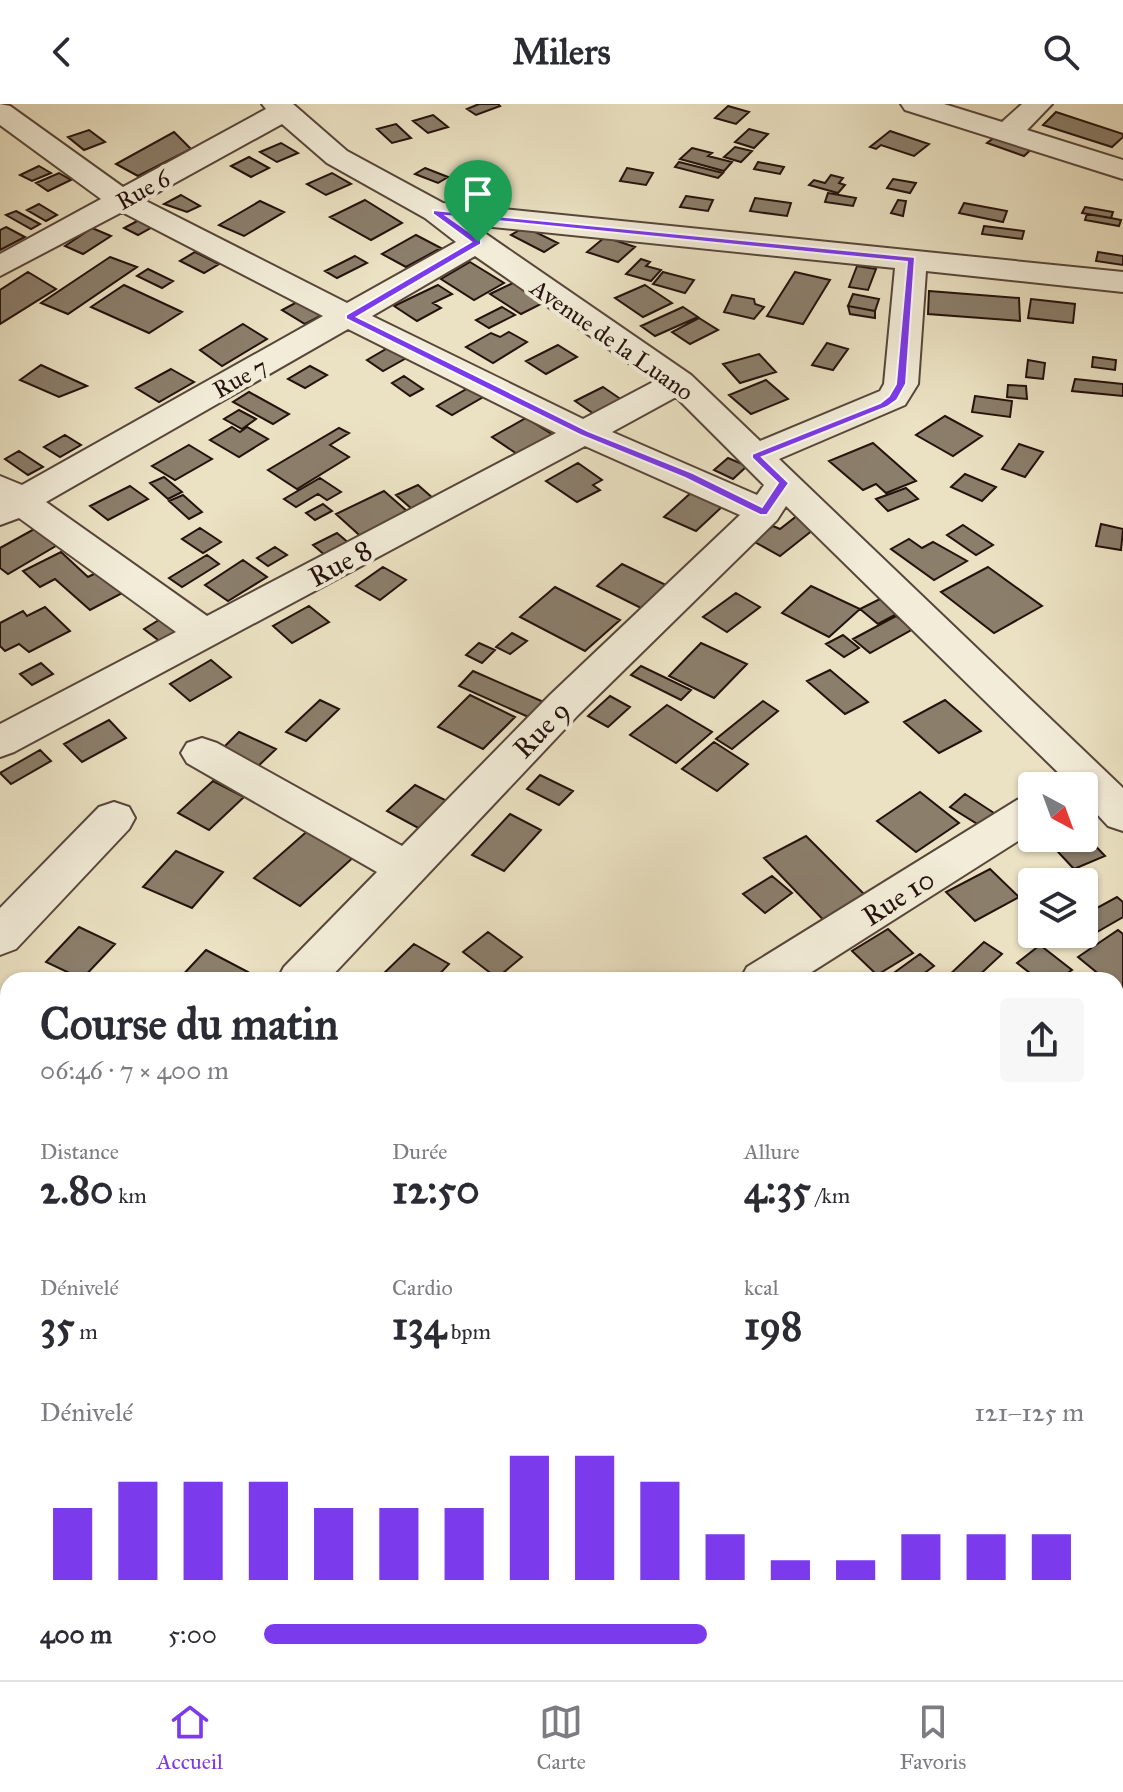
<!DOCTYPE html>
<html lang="fr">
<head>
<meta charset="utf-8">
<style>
  :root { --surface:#fff; --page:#f7f7f7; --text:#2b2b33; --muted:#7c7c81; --line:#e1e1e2; --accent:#7c3aed }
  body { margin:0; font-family:"IM FELL Great Primer",serif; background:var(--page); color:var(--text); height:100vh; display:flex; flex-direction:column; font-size:30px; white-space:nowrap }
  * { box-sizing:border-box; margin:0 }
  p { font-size:26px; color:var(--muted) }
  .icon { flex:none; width:44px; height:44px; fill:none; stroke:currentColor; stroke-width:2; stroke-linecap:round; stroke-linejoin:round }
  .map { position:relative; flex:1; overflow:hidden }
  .drawer { position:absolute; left:0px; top:868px; width:1124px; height:708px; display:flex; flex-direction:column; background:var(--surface); border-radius:24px 24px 0 0; box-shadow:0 2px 6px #0004 }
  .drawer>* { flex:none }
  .needle { width:52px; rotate:139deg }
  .tools { position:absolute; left:1018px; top:668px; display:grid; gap:16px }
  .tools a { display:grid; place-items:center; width:80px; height:80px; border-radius:8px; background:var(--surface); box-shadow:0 2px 6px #0004; font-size:40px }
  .pin { position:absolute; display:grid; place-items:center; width:68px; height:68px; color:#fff; margin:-82px -34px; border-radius:50% 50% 50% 0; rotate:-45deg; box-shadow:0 0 8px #0007 }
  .pin .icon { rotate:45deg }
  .round { display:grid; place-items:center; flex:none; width:84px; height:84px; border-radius:8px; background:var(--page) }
  .summary { display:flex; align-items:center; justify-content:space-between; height:136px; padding:0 40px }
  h1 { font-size:44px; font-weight:800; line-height:60px }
  .metrics { display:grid; grid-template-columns:repeat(3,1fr); gap:12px; height:136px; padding:8px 40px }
  .metrics div { display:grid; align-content:center }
  .metrics b { font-size:40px; font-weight:800 }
  .metrics small { font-size:22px; font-weight:400 }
  .metrics p { font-size:22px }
  .chart { height:224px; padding:16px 40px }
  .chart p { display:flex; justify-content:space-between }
  .chart svg { width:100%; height:144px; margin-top:8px; stroke:var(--accent); stroke-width:6 }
  ul { padding:0 40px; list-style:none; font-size:26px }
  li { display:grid; grid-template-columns:128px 96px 1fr; align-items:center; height:60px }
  li i { height:20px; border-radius:10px; background:var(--accent) }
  header { display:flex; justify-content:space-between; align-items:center; height:104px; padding:0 40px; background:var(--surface); font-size:36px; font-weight:800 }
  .tabs { display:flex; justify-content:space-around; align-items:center; height:112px; border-top:2px solid var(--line); background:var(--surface); font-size:22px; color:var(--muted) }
  .tabs a { display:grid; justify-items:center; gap:4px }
  .tabs .selected { color:var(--accent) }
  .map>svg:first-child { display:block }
  .building { fill:#8b7e6b; stroke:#24120c; stroke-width:2 }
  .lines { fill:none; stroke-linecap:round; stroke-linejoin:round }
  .minor-casing { stroke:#56463a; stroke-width:4 }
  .minor { fill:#f2ecd8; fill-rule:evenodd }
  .route { fill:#7c3aed; stroke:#fff; stroke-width:2; fill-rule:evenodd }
  .labels { text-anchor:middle; stroke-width:8; stroke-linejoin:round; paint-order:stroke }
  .far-street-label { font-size:24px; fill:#24120c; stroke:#f2ecd8 }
  .street-label { font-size:28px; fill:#24120c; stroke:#f2ecd8 }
</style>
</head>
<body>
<header><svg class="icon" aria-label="back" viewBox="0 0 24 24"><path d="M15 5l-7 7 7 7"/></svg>Milers<svg class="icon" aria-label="search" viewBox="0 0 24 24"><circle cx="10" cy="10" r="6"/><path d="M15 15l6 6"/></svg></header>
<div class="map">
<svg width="1123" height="1576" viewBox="0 0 1123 1576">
  <rect width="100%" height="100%" fill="#ebe2c3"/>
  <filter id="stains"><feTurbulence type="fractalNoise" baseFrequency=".0025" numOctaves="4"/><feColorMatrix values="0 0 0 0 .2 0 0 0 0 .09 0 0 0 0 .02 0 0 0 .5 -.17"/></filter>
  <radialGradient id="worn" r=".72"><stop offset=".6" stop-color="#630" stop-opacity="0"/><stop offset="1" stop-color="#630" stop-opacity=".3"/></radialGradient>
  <path class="building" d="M479,0H498L500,2L476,11L467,5Z
    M728,2L749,8L736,20L715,14Z
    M1056,8L1123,30V33L1112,43L1043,21Z
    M433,11L448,23L428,29L413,17Z
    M396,20L411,34L392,39L377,25Z
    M749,25L768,30L754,44L735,38Z
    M89,26L105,38L84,46L68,33Z
    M890,27L929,40L914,52L881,41L876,45L870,43Z
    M174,28L191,45L138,72L116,60Z
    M999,30L1035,42L1024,52L987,39Z
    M281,39L298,49L277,58L260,48Z
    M735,43L752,47L741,58L724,53Z
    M692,44L712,49L708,52L732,58L724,67L680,55Z
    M249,53L269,64L251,73L231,62Z
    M679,58L723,69L718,74L675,63Z
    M758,58L784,63L780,70L754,65Z
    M39,62L51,69L32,77L20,71Z
    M425,64L448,73L438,79L415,70Z
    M627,64L653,69L646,81L620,77Z
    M473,67L487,71L467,91L453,87Z
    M59,69L71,76L48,87L36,79Z
    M332,69L351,80L326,91L307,80Z
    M831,71L843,74L839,79L845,81L838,89L809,81L814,76L825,79Z
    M893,75L916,79L910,89L887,84Z
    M828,89L856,94L853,102L825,98Z
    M181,91L200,102L187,108L164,100Z
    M686,92L713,96L708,107L680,103Z
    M755,94L791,99L787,112L750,107Z
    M365,96L402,119L371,136L330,113Z
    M898,96L906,97L903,112L891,109Z
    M260,97L284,108L244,132L219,121Z
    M964,99L1007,107L1003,118L959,109Z
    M39,100L57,111L46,117L27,106Z
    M1085,103L1113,108L1111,114L1082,109Z
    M16,107L40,120L31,125L6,111Z
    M1087,110L1111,114L1121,116L1119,122L1085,116Z
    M143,114L156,121L138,131L124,124Z
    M984,122L1024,127L1022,135L982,130Z
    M6,123L25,133L0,146V126Z
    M525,123L558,139L544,148L511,131Z
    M92,124L111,132L83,150L65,142Z
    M416,131L441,144L406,163L382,150Z
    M605,133L635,143L618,158L587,148Z
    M195,148L219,160L204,169L180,157Z
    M1098,148L1123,152V161L1096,157Z
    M355,152L367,159L337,174L325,167Z
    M110,153L137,163L68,210L41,199Z
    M641,155L650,158L646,162L661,166L651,177L626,170Z
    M470,158L504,179L474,196L441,175Z
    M857,162L876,165L868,186L849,183Z
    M148,165L173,177L162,184L137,172Z
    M28,168L56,185L0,220V186Z
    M663,168L694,176L685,189L653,180Z
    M795,168L830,176L803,220L767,212Z
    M515,178L545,198L521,210L490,190Z
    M124,181L182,208L149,229L91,203Z
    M438,181L452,190L433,199L441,204L417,217L394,202Z
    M645,181L672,199L643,213L615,194Z
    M929,187L1019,194L1020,217L928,210Z
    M853,190L879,195L875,207L848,202Z
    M732,191L754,195L755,200L764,203L754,215L724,208Z
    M1031,195L1075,200L1073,219L1028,214Z
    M301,196L324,210L305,220L282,206Z
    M848,202L875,207V214L850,210Z
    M502,203L515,211L489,224L476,216Z
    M683,203L698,213L655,232L641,222Z
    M699,214L718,226L690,240L672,228Z
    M243,220L267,235L222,262L200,246Z
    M509,228L527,238L493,259L466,243L491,229L500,233Z
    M827,239L848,245L833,266L812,261Z
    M393,241L410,252L383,267L367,256Z
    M558,241L577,253L546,270L526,257Z
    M759,250L776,268L740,279L723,260Z
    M1093,253L1116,256L1115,266L1092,263Z
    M1028,256L1045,259L1043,275L1026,273Z
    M41,261L87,282L59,293L20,276Z
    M310,262L327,271L305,284L288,275Z
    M171,265L194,278L159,298L136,284Z
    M404,272L423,285L410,292L392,279Z
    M1075,275L1123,280V292L1072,287Z
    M766,276L788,295L751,310L729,291Z
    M1008,281L1026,282L1027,295L1007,293Z
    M470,283L485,292L452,311L437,302Z
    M603,283L625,298L597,312L575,297Z
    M249,288L289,310L273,320L233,298Z
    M975,292L1012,297L1010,313L972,308Z
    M239,306L256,315L242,325L224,315Z
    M945,312L982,332L953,352L916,331Z
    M526,314L558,334L523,354L492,333Z
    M232,323L240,328L247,323L268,335L239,353L210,336Z
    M339,324L349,329L330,341L349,353L297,385L268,366Z
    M65,331L81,341L60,353L44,343Z
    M873,339L916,377L886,389L876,380L863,386L829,357Z
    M1019,340L1043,348L1025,373L1002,365Z
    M189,341L212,355L175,376L152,362Z
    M19,347L43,363L28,371L5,355Z
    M728,354L747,362L733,375L714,366Z
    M578,359L602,376L593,381L600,386L577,398L546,377Z
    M965,370L996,383L982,397L951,383Z
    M164,373L182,388L168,395L150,379Z
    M320,374L341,388L327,396L318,390L296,403L284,395Z
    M418,381L443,403L421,413L396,391Z
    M130,382L148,395L108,416L90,402Z
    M906,384L918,395L888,407L876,395Z
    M384,387L416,415L367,438L336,410Z
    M693,387L725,400L696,427L664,413Z
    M183,391L202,408L189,415L169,397Z
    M323,400L332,407L315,416L306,409Z
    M798,411L818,422L780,452L753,437L773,422L780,425Z
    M1101,420L1123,425L1121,446L1096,442Z
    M963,421L993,441L976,451L947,431Z
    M38,423L61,439L8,470L0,464V444Z
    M200,424L221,438L203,449L182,435Z
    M337,429L350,440L326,452L313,441Z
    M909,435L922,444L933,438L967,457L934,476L891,445Z
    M275,443L287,451L268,462L257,454Z
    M61,448L88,473L102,466L126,487L90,506L55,475L40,483L23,467Z
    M207,451L219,460L182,483L169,474Z
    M243,456L267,473L228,497L205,481Z
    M622,460L668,482L643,505L597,482Z
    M383,463L406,476L380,496L356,482Z
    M988,463L1042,502L994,529L941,488Z
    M811,482L860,505L829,533L782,509Z
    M555,483L620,516L585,547L520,513Z
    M736,489L760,503L727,528L703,513Z
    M890,490L908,504L878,520L860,505Z
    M309,502L329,518L292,539L273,522Z
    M45,503L70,527L29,548L19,540L5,547L0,542V519L23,507L27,512Z
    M169,510L188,524L162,539L144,525Z
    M896,512L913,525L870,549L853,535Z
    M512,529L527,537L510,550L496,543Z
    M843,531L859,544L844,553L826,540Z
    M479,539L495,546L482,559L466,551Z
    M701,539L747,560L714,594L669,572Z
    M211,556L231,573L190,597L170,580Z
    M41,559L53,570L32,581L20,570Z
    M641,562L691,586L681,596L631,571Z
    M830,566L868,598L845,610L807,577Z
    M473,567L555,603L542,619L459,582Z
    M470,591L515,613L483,645L438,623Z
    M610,592L630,603L608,623L588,612Z
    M320,596L339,605L306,637L286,628Z
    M945,596L981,627L939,649L904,618Z
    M763,597L778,607L732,645L716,635Z
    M667,601L712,628L676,659L630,631Z
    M109,616L126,634L82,658L64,640Z
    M239,628L276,645L253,667L217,650Z
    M714,638L748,660L717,687L682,665Z
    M40,646L51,657L11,680L0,669Z
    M540,671L573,687L559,701L527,685Z
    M213,677L244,693L209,726L178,709Z
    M415,681L449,698L422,726L387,707Z
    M920,688L959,719L916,748L877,717Z
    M965,690L994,709L979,721L950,703Z
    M510,710L541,726L504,767L472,751Z
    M312,723L357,750L300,802L254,774Z
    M1084,730L1105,752L1074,765L1045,734H1084Z
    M806,732L875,801L832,825L764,754Z
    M176,747L223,768L192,804L143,783Z
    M990,765L1019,793L975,817L946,788Z
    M772,772L792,789L765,809L743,790Z
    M1117,793L1123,798V813L1097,828L1084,811Z
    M79,823L115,840L82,875L46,858Z
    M888,825L913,849L877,871L852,847Z
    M1118,826L1123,830V883L1118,886L1116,876H1106L1078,853Z
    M488,828L522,853L497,874L463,848Z
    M984,838L1002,850L974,876H944Z
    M414,840L449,860L434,876L379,874Z
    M1040,841L1072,866L1058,876H1039L1017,859Z
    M206,846L248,868L240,876H178Z
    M920,850L934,862L915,876H884Z
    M1116,1162L1123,1168V1215L1116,1222Z
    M519,1568H549L539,1576H525Z"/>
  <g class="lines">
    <defs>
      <path id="minor" d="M0,0L10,2L123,83L266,5L262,0H293L347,47L443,99L1123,168V188L926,167L918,280L905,301L779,355L1123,684V727L1108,722L1084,696V682H1072L786,402L777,416L578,611L328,876H277L284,863L377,768L187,659L181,649L187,639L202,634L217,639L402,742L550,591L740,411L585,342L14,648L0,653V620L176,528L19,414L0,421V372L22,381L323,212L122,108L0,172V150L101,95L0,21ZM282,20L327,59L425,114L456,138L347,199L144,96ZM473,121L895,164L884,280L880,287L760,337L691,271ZM475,152L655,277L583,315L372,212ZM348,225L556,329L207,512L46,398ZM676,293L764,381L757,391L612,328Z
        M901,0H944L1002,18L1022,0H1052L1027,26L1123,56V75L905,6Z
        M1032,691V728L799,876H740L747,863L1017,696Z
        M114,698L129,703L135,714L129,725L16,845L0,851V804L99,703Z
        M1123,913V955L1116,957V915Z
        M8,1163V1216L0,1219V1166Z
        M1116,1546L1123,1556V1576H1061L1064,1568H1116Z
        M203,1568H263L266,1576H206Z
        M355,1568H421L417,1576H352Z"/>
    </defs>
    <use href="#minor" class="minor-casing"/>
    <use href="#minor" class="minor"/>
  </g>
  <path class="route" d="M433,106L915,153L906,280L897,296L887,303L762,353L789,379L767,411H760L685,374L580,331L346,215V211L471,138L433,110ZM447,112L907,158L896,280L889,292L880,299L752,350V354L778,379L762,403L693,369L588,327L357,213L481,140V136Z"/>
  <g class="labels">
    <g class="far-street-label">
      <text transform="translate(143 86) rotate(-29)" y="8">Rue 6</text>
      <text transform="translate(612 236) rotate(35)" y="8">Avenue de la Luano</text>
      <text transform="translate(240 274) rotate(-29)" y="8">Rue 7</text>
    </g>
    <g class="street-label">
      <text transform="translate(340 459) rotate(-28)" y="10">Rue 8</text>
      <text transform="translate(541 625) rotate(-46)" y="10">Rue 9</text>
      <text transform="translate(898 793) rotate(-33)" y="10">Rue 10</text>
    </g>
  </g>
  <rect width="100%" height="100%" filter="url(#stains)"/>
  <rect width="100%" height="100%" fill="url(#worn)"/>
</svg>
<div class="tools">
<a><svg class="needle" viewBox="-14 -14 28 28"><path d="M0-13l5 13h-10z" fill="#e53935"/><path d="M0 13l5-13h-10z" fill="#7c7c81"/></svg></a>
<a><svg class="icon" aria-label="layers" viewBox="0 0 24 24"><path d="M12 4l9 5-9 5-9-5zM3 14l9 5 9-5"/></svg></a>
</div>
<div class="pin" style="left:478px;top:138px;background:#1e9e55"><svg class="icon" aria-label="arrive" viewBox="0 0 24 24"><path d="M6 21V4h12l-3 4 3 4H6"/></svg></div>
<section class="drawer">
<div class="summary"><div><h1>Course du matin</h1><p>06:46 · 7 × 400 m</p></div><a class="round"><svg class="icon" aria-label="share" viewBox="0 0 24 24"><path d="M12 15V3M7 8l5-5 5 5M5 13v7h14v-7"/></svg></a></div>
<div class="metrics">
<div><p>Distance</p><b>2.80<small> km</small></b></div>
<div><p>Durée</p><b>12:50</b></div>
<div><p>Allure</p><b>4:35<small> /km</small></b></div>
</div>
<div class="metrics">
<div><p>Dénivelé</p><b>35<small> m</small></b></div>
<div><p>Cardio</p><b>134<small> bpm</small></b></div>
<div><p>kcal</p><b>198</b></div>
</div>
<div class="chart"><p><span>Dénivelé</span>121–125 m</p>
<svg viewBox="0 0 160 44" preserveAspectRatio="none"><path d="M5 44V22M15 44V14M25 44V14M35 44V14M45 44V22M55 44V22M65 44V22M75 44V6M85 44V6M95 44V14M105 44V30M115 44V38M125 44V38M135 44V30M145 44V30M155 44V30"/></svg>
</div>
<ul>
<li><b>400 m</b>5:00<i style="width:54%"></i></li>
</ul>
</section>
</div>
<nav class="tabs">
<a class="selected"><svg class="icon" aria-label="home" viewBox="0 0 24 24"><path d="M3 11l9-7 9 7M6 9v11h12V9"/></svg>Accueil</a>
<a><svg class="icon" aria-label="map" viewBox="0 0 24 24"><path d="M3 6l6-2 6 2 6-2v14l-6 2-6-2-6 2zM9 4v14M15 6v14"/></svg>Carte</a>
<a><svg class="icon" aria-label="saved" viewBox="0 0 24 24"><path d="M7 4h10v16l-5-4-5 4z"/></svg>Favoris</a>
</nav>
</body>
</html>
